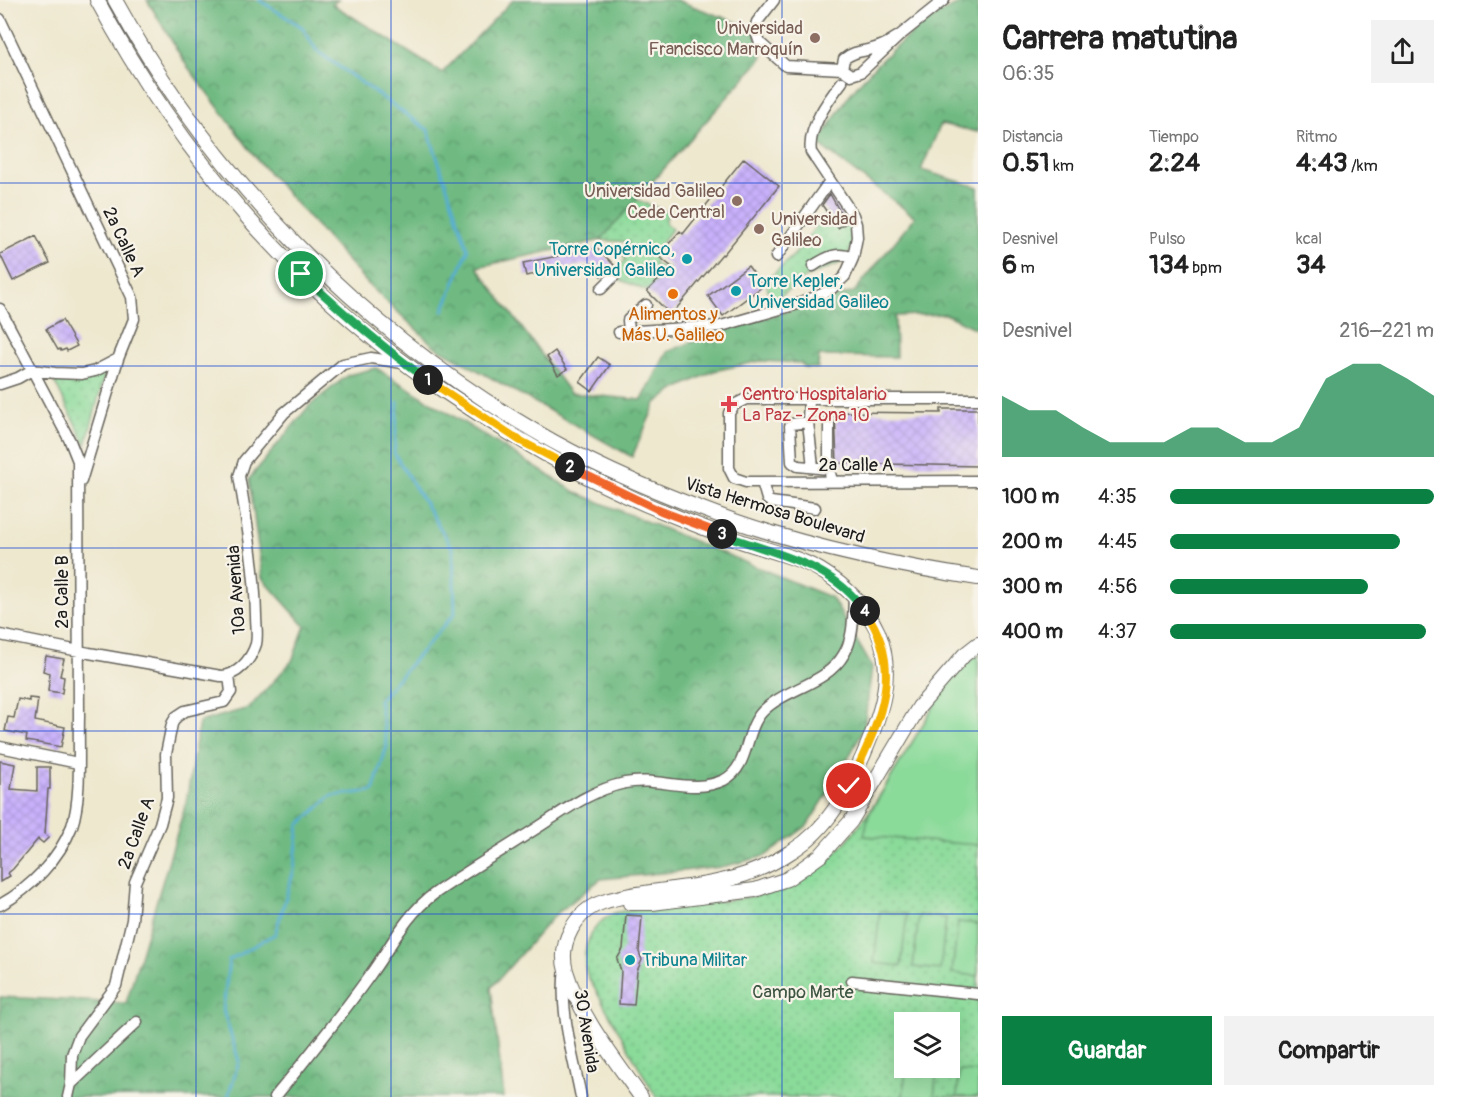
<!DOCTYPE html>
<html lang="es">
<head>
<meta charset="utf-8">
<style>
  :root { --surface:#fff; --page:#f2f2f2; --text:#222; --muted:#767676; --accent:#0b8043 }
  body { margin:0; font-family:Pangolin,sans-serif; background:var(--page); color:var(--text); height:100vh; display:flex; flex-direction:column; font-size:22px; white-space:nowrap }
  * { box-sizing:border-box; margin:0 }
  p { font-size:20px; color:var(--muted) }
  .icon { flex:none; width:33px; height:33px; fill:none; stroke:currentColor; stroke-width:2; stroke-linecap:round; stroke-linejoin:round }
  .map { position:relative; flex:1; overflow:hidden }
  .drawer { display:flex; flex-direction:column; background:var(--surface); width:480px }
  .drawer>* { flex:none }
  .controls { position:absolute; left:894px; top:1012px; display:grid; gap:12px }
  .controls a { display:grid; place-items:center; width:66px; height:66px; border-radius:0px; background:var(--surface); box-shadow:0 6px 24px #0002; font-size:30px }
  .pin { position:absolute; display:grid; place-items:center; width:51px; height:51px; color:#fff; margin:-26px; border:3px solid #fff; border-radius:50%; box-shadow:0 2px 6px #0007 }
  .km { position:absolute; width:30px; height:30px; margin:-15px; border-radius:50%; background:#222; color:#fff; font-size:16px; line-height:30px; text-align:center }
  .round { display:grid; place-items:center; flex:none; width:63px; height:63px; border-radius:0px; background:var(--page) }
  .head { display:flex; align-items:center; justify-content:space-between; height:102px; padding:0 24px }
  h1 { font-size:33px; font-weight:700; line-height:45px }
  .stats { display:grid; grid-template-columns:repeat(3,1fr); gap:9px; height:102px; padding:6px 24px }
  .stats div { display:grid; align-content:center }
  .stats b { font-size:26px; font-weight:700 }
  .stats small { font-size:16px; font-weight:400 }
  .stats p { font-size:16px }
  .chart { height:168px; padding:12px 24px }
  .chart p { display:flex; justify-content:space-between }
  .chart svg { width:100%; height:108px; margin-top:6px; fill:var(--accent); opacity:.7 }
  .cta { display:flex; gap:12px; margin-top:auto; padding:12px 24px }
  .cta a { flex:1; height:69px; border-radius:0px; background:var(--accent); color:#fff; font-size:24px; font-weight:700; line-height:69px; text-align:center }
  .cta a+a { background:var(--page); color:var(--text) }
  ul { padding:0 24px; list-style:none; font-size:20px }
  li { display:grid; grid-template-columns:96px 72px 1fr; align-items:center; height:45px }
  li i { height:15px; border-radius:8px; background:var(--accent) }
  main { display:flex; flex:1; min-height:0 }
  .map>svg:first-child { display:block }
  .forest { fill:url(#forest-crowns); stroke:#466b4f; stroke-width:1.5 }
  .park { fill:url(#park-dots); stroke:#537b5b; stroke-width:1.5; fill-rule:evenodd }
  .pitch { fill:#8ada9a; stroke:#537b5b; stroke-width:1.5 }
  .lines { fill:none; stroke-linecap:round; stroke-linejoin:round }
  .stream { stroke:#55aed2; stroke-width:3 }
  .building { fill:url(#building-cross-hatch) }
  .minor-casing { stroke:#66635b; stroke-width:13 }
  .major-casing { stroke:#66635b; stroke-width:16 }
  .minor { stroke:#fff; stroke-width:10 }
  .major { stroke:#fff; stroke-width:14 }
  .split-1-casing { stroke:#fff; stroke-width:12 }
  .split-2-casing { stroke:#fff; stroke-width:12 }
  .split-3-casing { stroke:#fff; stroke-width:12 }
  .split-4-casing { stroke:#fff; stroke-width:12 }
  .split-5-casing { stroke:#fff; stroke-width:12 }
  .split-1 { stroke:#22a559; stroke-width:8 }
  .split-2 { stroke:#f5b400; stroke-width:8 }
  .split-3 { stroke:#f0652b; stroke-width:8 }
  .split-4 { stroke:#22a559; stroke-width:8 }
  .split-5 { stroke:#f5b400; stroke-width:8 }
  .grid { fill:none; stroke:#1d4ed8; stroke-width:1.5; stroke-opacity:0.55 }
  .education-dot { fill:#8d6e63; stroke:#f7f3e8; stroke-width:2 }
  .culture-dot { fill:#0f9aa8; stroke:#f7f3e8; stroke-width:2 }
  .food-dot { fill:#e8710a; stroke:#f7f3e8; stroke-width:2 }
  .health-dot { fill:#e0444e; stroke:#f7f3e8; stroke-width:2 }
  .labels { text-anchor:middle; stroke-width:4.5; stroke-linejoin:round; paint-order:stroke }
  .education-label { font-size:18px; fill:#785e54; stroke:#f7f3e8; text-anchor:end }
  .street-label { font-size:18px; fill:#1c1c1c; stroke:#f7f3e8 }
  .culture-label { font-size:18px; fill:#0d838f; stroke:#f7f3e8; text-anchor:start }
  .food-label { font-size:18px; fill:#c56008; stroke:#f7f3e8 }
  .health-label { font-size:18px; fill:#be3a42; stroke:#f7f3e8; text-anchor:start }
  .park-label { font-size:18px; fill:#3d5542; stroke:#f7f3e8 }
</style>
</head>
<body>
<main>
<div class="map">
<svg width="978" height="1097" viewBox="0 0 978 1097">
  <defs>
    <pattern id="forest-crowns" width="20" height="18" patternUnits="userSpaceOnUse" patternTransform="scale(1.5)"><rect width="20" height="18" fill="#6fba82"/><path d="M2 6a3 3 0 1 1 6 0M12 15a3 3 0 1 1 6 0" fill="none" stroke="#5a966a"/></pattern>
    <pattern id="park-dots" width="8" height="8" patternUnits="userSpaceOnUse" patternTransform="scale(1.5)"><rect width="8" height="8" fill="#8ada9a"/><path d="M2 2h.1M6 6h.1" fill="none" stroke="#76ba84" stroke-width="1.8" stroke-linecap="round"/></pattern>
    <pattern id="building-cross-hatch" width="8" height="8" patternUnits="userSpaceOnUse" patternTransform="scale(1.5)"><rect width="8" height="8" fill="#c9b1fc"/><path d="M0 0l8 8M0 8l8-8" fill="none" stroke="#ac98d7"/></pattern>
  </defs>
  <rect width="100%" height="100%" fill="#f7f3e8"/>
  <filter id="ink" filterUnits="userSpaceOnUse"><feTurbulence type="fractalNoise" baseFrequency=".0167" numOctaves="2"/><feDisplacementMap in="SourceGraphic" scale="12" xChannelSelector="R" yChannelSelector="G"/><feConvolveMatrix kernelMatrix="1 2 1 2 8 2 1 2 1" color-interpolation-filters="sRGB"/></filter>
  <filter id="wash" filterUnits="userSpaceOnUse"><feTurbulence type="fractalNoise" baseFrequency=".008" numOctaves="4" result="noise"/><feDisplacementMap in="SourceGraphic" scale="24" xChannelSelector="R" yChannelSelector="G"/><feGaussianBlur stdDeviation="1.35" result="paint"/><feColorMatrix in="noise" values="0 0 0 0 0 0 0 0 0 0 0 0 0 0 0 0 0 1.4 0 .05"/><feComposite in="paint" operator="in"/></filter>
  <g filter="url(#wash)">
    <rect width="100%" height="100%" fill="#eee8cf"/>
    <path class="forest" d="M147,0H338L332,4L442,73L513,0H676L755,29L762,58L601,240L477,267L570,393L642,400L667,352L724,329L854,292L915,217L818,144C829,127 839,109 851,93C874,64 940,0 978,0V132L941,124L921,170L978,187V324L976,329L945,314L895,316L896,357L819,356L818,368H805L801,363L760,361L714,371L676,389L656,403L632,457L434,346L368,284L260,163L185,63Z
      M376,368L577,493L832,598L872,667L864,728L839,776L807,826L765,856L722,867L601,879L554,916L491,988L504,1097H0V997L126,1003L186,803L199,722L249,708L292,661L305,626L262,578L249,479L309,406L348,375Z"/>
    <path class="park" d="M636,200L668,212L665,223L672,229L656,251L654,265L670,268L647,291L618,279L612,272L626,260L621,254L629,242L601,240Z
      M830,208L853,222V248L840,263L806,277L771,303L766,281L795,254Z
      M105,373L86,445L52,377H81Z
      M978,655V1097H656L587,975C580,950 590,925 614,913C660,904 708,906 754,896C828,881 861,827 897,767C915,738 932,710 949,681L964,665ZM904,1023H950V1068H904Z"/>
    <path class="pitch" d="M978,655V845L864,836L869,814L949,681L964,665Z
      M880,911L907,914L901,966L874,963Z
      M919,915L946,918L940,970L913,967Z
      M958,922L978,924V976L952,973Z
      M906,1068H937L934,1097H903Z
      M959,1071L978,1072V1097H957Z"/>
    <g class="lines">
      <path class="stream" d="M259,0L302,27L317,51L428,130L468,250L443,311
        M228,1097L239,1061L223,1010L229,960L275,934L294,870L299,825L331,796L373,791L387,746L379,700L455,613L453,549L394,453L398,402"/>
    </g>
    <g id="blocks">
      <path class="building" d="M744,158L779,186L723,255L722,254L671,315L647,291L672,267L658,256L680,231L683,234Z
        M830,194L846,223L838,228L822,205Z
        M36,236L50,263L13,281L0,254Z
        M597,248L614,265L601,276L593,263L526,276L523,263Z
        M748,266L763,286L723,316L708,296Z
        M62,320L77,346L67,351L66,349L61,351L60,349L58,350L46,329Z
        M555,351L567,369L558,375L547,357Z
        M598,357L610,365L592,391L580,382Z
        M941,409H978V466L837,463L835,412L941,413Z
        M46,656L64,659L60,676L64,677L62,693L48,691L50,673L43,671Z
        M29,698L38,699L35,721L65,727L61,747L26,741L27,735L5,731L8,717L14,718L18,699L29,701Z
        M0,761L15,764L11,789L37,791V767H50V789H48L45,834L49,837L43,843L38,839L13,869L8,873L10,876L0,882Z
        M626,915L642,916L639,952L642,960L637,971L634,1005L619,1004L621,971L617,959L623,949Z"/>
    </g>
  </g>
  <g filter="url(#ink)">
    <use href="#blocks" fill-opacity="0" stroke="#66635b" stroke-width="1.5"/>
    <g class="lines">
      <defs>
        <path id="minor" d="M774,0L757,22L755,29L760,43L786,66L842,69
          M0,19L132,297L134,319L118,359L81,481
          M899,36C893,39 887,44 881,46C868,52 856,49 844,59L842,69L851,75L861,72L899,36L944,0
          M776,257L830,181
          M813,266C827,257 837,251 853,258
          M601,289L615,275
          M0,309L70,441L78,461C79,547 79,632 79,717C78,748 82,797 72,826C59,859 31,888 0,905
          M629,331L628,320L646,305
          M619,332L721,326L801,303L829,291L845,276L853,258L857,237L856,224L853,215L811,152C807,129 828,100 842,82
          M0,384L18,378L32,370L55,373L82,374L95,371L118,359
          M809,399L808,422L792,424L790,426L792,462L798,466L829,469L832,481
          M978,399H746L734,405L729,413V468L734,478L746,482L978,481
          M808,422L813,467
          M829,469V420
          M762,482L767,499L771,502L815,508
          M0,635L89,653L221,676C237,676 251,660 256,644C258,636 256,624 256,616C255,569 247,522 239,476L244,461L284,413L343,364L371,358L403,363
          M0,747L78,763
          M565,969C559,1011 573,1055 581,1097
          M852,981L978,994
          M71,1084L137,1022
          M68,1097L71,1084L72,1055L79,1036L116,986L132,920L135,882L160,824L167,798L166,754L172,724L176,717L185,711L224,702L231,692L229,676
          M275,1097C308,1057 340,1017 370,975C390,948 406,914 434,894C464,873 495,855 526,835C559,815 587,791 625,783C658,776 692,795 724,780C750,767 744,730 763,711C786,688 827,684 844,654C854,637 853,617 854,597"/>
        <path id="major" d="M97,0C179,153 296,291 441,389C512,437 587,482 667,513C691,523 715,533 740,541C766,550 796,556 820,570C845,585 866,606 878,632C896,676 880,716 863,756C846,793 828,829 792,851C771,865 746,876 721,881C684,890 639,890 603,902C575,911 558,944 566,971C579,1015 615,1060 641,1097
          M115,0C212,177 359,328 533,430C587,462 646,488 705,510C792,544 886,564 978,578
          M630,903H652L755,890L787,879L803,868L821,855L851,821L919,707L964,655L978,644"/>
      </defs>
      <use href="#minor" class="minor-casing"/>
      <use href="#major" class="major-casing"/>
      <use href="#minor" class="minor"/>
      <use href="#major" class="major"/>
    </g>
  </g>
  <g class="lines" filter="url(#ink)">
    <defs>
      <path id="split-1" d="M301,274C342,312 383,348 428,380"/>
      <path id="split-2" d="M428,380L519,440L570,467"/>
      <path id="split-3" d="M570,467L661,511L722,534"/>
      <path id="split-4" d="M722,534C773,554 831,562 865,611"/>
      <path id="split-5" d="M849,786C876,727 908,673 865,611"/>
    </defs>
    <use href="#split-1" class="split-1-casing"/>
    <use href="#split-2" class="split-2-casing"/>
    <use href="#split-3" class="split-3-casing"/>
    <use href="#split-4" class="split-4-casing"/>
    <use href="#split-5" class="split-5-casing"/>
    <use href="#split-1" class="split-1"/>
    <use href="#split-2" class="split-2"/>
    <use href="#split-3" class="split-3"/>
    <use href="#split-4" class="split-4"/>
    <use href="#split-5" class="split-5"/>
  </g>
  <path class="grid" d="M196,0V1097M391,0V1097M587,0V1097M782,0V1097M0,183H978M0,366H978M0,548H978M0,731H978M0,914H978"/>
  <g class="education-dot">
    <circle cx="815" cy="38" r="6"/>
    <circle cx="737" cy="201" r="6"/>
    <circle cx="759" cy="229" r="6"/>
  </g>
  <g class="culture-dot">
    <circle cx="687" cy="259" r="6"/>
    <circle cx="736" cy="291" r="6"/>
    <circle cx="630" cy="960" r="6"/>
  </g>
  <circle class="food-dot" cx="673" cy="294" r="6"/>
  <path class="health-dot" d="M726 395h6v6h6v6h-6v6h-6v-6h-6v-6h6z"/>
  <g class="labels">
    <g class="education-label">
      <text x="803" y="34">Universidad<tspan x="803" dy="21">Francisco Marroquín</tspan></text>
      <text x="725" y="197">Universidad Galileo<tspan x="725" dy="21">Cede Central</tspan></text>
      <text x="771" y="225" text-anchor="start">Universidad<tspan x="771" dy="21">Galileo</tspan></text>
    </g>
    <g class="street-label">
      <text transform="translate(124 242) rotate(65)" y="6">2a Calle A</text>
      <text x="856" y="471">2a Calle A</text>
      <text transform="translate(775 510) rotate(17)" y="6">Vista Hermosa Boulevard</text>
      <text transform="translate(236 590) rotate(-94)" y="6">10a Avenida</text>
      <text transform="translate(62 592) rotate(-90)" y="6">2a Calle B</text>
      <text transform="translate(136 833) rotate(-70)" y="6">2a Calle A</text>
      <text transform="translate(587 1031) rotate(81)" y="6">30 Avenida</text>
    </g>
    <g class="culture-label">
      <text x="675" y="255" text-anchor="end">Torre Copérnico,<tspan x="675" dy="21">Universidad Galileo</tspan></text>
      <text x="748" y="287">Torre Kepler,<tspan x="748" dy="21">Universidad Galileo</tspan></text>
      <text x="642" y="966">Tribuna Militar</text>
    </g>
    <g class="food-label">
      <text x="673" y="320">Alimentos y<tspan x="673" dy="21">Más U. Galileo</tspan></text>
    </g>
    <g class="health-label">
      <text x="742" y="400">Centro Hospitalario<tspan x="742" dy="21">La Paz - Zona 10</tspan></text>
    </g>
    <g class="park-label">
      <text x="803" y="998">Campo Marte</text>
    </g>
  </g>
</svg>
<div class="controls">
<a><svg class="icon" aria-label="layers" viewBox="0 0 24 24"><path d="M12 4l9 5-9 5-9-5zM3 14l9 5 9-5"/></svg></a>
</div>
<div class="pin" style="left:301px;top:274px;background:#1e9e55"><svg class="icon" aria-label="arrive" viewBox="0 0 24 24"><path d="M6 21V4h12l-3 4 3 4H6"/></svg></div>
<div class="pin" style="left:849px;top:786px;background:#d93025"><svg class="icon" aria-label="check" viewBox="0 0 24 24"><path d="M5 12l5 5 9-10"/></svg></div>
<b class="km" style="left:428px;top:380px">1</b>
<b class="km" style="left:570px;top:467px">2</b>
<b class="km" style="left:722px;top:534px">3</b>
<b class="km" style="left:865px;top:611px">4</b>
</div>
<section class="drawer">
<div class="head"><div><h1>Carrera matutina</h1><p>06:35</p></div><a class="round"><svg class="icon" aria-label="share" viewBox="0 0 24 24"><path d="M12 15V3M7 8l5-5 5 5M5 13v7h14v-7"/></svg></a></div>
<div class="stats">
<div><p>Distancia</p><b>0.51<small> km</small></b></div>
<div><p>Tiempo</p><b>2:24</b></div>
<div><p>Ritmo</p><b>4:43<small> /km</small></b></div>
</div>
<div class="stats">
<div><p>Desnivel</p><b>6<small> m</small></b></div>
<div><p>Pulso</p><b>134<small> bpm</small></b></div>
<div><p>kcal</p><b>34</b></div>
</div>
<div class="chart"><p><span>Desnivel</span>216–221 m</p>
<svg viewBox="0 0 160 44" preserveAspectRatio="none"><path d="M0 44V19L10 25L20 25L30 32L40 38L50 38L60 38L70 32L80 32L90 38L100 38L110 32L120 12L130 6L140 6L150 12L160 19V44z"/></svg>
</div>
<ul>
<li><b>100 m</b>4:35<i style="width:100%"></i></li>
<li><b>200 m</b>4:45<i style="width:87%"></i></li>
<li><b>300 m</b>4:56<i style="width:75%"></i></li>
<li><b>400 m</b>4:37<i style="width:97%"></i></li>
</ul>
<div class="cta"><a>Guardar</a><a>Compartir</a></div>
</section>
</main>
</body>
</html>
